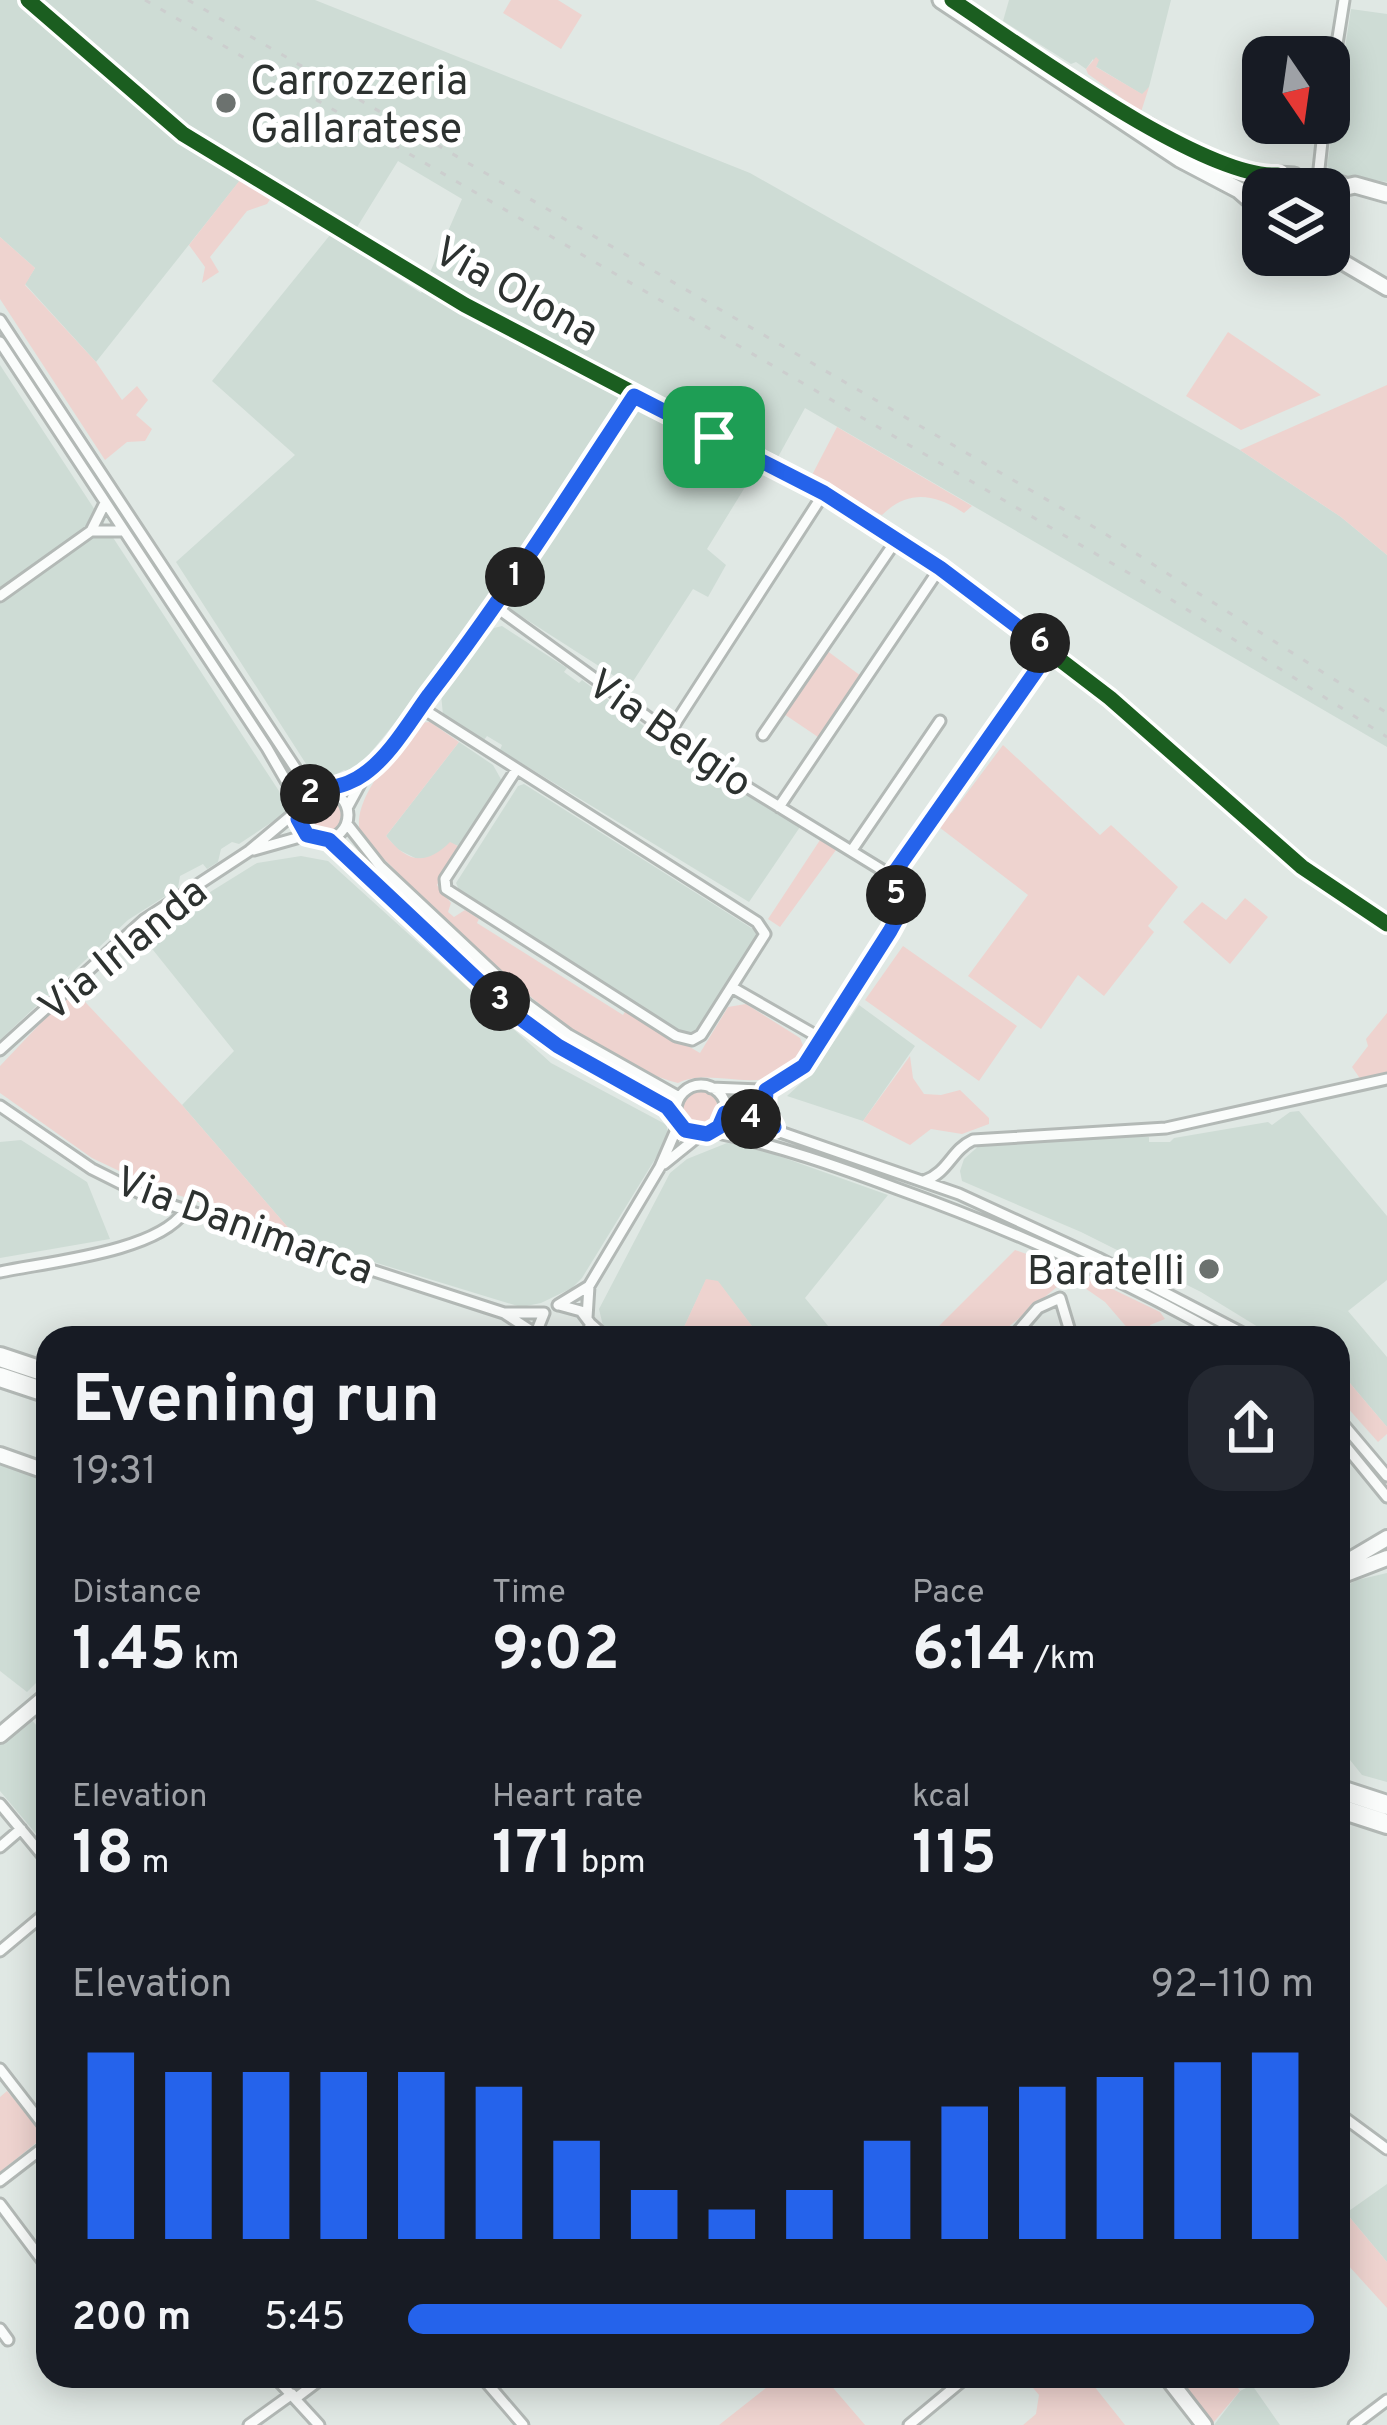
<!DOCTYPE html>
<html lang="en">
<head>
<meta charset="utf-8">
<style>
  :root { --surface:#171b24; --page:#242831; --text:#f1f3f6; --muted:#9ea1a6; --accent:#2563eb }
  body { margin:0; font-family:Overpass,sans-serif; background:var(--page); color:var(--text); height:100vh; display:flex; flex-direction:column; font-size:45px; white-space:nowrap }
  * { box-sizing:border-box; margin:0 }
  p { font-size:39px; color:var(--muted) }
  .icon { flex:none; width:66px; height:66px; fill:none; stroke:currentColor; stroke-width:2; stroke-linecap:round; stroke-linejoin:round }
  .map { position:relative; flex:1; overflow:hidden }
  .details { position:absolute; left:36px; top:1326px; width:1314px; height:1062px; display:flex; flex-direction:column; background:var(--surface); border-radius:36px; box-shadow:0 6px 30px #0003 }
  .details>* { flex:none }
  .needle { width:78px; rotate:167deg }
  .tools { position:absolute; left:1242px; top:36px; display:grid; gap:24px }
  .tools a { display:grid; place-items:center; width:108px; height:108px; border-radius:24px; background:var(--surface); box-shadow:0 6px 30px #0003; font-size:60px }
  .pin { position:absolute; display:grid; place-items:center; width:102px; height:102px; color:#fff; margin:-51px; border-radius:24px; box-shadow:0 6px 18px #0006 }
  .km { position:absolute; width:60px; height:60px; margin:-30px; border-radius:50%; background:#222; color:#fff; font-size:33px; line-height:60px; text-align:center }
  .round { display:grid; place-items:center; flex:none; width:126px; height:126px; border-radius:36px; background:var(--page) }
  .overview { display:flex; align-items:center; justify-content:space-between; height:204px; padding:0 36px }
  h1 { font-size:66px; font-weight:700; line-height:90px }
  .metrics { display:grid; grid-template-columns:repeat(3,1fr); gap:18px; height:204px; padding:12px 36px }
  .metrics div { display:grid; align-content:center }
  .metrics b { font-size:60px; font-weight:700 }
  .metrics small { font-size:33px; font-weight:400 }
  .metrics p { font-size:33px }
  .chart { height:336px; padding:24px 36px }
  .chart p { display:flex; justify-content:space-between }
  .chart svg { width:100%; height:216px; margin-top:12px; stroke:var(--accent); stroke-width:6 }
  ul { padding:0 36px; list-style:none; font-size:39px }
  li { display:grid; grid-template-columns:192px 144px 1fr; align-items:center; height:90px }
  li i { height:30px; border-radius:15px; background:var(--accent) }
  .map>svg:first-child { display:block }
  .built { fill:#cedcd5 }
  .green { fill:#eed3cf }
  .lines { fill:none; stroke-linecap:round; stroke-linejoin:round }
  .street-casing { stroke:#b3b9b6; stroke-width:15 }
  .secondary-casing { stroke:#b3b9b6; stroke-width:20 }
  .primary-casing { stroke:#b3b9b6; stroke-width:21 }
  .highway-casing { stroke:#b3b9b6; stroke-width:24 }
  .street { stroke:#fafcfb; stroke-width:9 }
  .secondary { stroke:#fafcfb; stroke-width:14 }
  .primary { stroke:#fafcfb; stroke-width:15 }
  .highway { stroke:#fafcfb; stroke-width:18 }
  .rail { stroke:#cccece; stroke-width:3; stroke-dasharray:6 12; stroke-linecap:butt }
  .cycleway-casing { stroke:#fff; stroke-width:22 }
  .cycleway { stroke:#1b5e20; stroke-width:15 }
  .route-casing { stroke:#fff; stroke-width:24 }
  .route { stroke:#2563eb; stroke-width:15 }
  .poi-dot { fill:#6c726f; stroke:#fff; stroke-width:4.5 }
  .labels { text-anchor:middle; stroke-width:10; stroke-linejoin:round; paint-order:stroke }
  .poi-label { font-size:42px; fill:#2d3230; stroke:#fff; text-anchor:start }
  .street-label { font-size:42px; fill:#2d3230; stroke:#fff }
</style>
</head>
<body>
<div class="map">
<svg width="1387" height="2425" viewBox="0 0 1387 2425">
  <rect width="100%" height="100%" fill="#e0e8e4"/>
  <path class="built" d="M0,0H315L750,173L1240,450L1341,517L1387,555V747L805,408L778,457L766,453L707,549L726,565L708,597L693,589L630,686L496,600L353,774L344,770L319,784L176,562L295,455L212,381L330,235L421,293L462,199L398,161L354,232L249,169L96,362L25,284L35,268L0,237Z
    M1009,0H1171L1149,87L1143,95L1095,66L1093,59L1086,69L1076,62L1071,64L1003,21Z
    M1351,9L1387,14V182L1335,174L1327,166Z
    M0,365L279,791L285,809L284,814L239,844L232,842L221,849L218,862L207,869L203,864L180,876L178,888L128,920L0,1040Z
    M502,626L567,668L564,672L579,683L582,680L699,767L800,827L749,902L500,750L502,745L487,736L484,740L443,715L441,694L494,628Z
    M459,742L493,765L502,781L458,846L450,843L435,857L417,859L397,849L386,836Z
    M524,784L756,931L757,936L698,1034L686,1035L459,890L456,883L518,786Z
    M301,856L328,861L551,1063L667,1125L668,1138L582,1278L572,1288L541,1303L521,1307L298,1239L182,1105L234,1051L141,935L257,863Z
    M859,1005L915,1046L863,1121L787,1096L813,1072Z
    M1299,1111L1387,1216V1280L1348,1311L1387,1357V1427L1338,1369V1338H1276L1201,1292L1081,1232L962,1181L960,1171L964,1159L982,1143L1133,1136L1149,1137V1142H1170L1174,1138L1268,1122L1272,1125L1290,1112Z
    M21,1140L87,1182L110,1239L0,1258V1142Z
    M727,1143L751,1146L888,1195L805,1298L838,1338H761L718,1282L706,1280L679,1338H623L603,1326L599,1309L670,1173L687,1159Z
    M0,1464L48,1480V1686L43,1691L36,1683L27,1692L0,1671Z
    M1387,1573V1782L1362,1775L1338,1745V1590L1357,1580Z
    M31,1719L48,1739V1848L0,1791V1745Z
    M1387,2184V2262L1346,2213Z
    M1252,2385L1280,2425H1214L1240,2391Z"/>
  <path class="green" d="M511,0H558L582,15L561,49L503,13Z
    M1096,57L1099,60L1096,67L1142,94L1149,87L1141,112L1088,74L1086,69Z
    M240,180L271,198L267,204L247,211L210,257L219,272L202,283L205,267L189,245Z
    M0,237L35,268L25,285L96,362L122,400L137,386L148,400L136,415L152,429L145,441L127,442L105,460L0,299Z
    M1228,332L1321,395L1241,430L1186,396Z
    M1387,385V555L1341,517L1240,450Z
    M837,427L972,506L964,513C935,494 909,489 882,515L850,502L812,475Z
    M826,650L861,676L818,737L784,714Z
    M430,722L459,742L386,836C407,862 425,867 450,842L458,846L437,885L451,903L448,912L454,917L465,910L479,919L477,923L623,1015L626,1010L700,1053L728,1007L746,1004L800,1038L804,1048C774,1106 718,1064 678,1083C572,1056 439,913 361,836C349,802 392,759 410,730L417,723Z
    M1003,745L1100,835L1111,825L1178,887L1148,926L1154,932L1104,996L1078,975L1041,1029L968,976L1028,895L935,824L946,811L952,813Z
    M305 815a18 18 0 1 1 36 0a18 18 0 1 1-36 0Z
    M820,840L836,850L780,927L768,919Z
    M1245,898L1268,917L1230,964L1183,922L1202,902L1226,920Z
    M903,946L1017,1026L979,1081L865,1000Z
    M73,989L182,1105L292,1232L153,1187L92,1158L0,1093V1066Z
    M1387,1013V1073L1361,1080L1352,1067L1368,1046L1366,1039Z
    M910,1056L913,1078L924,1094L941,1095L960,1090L989,1118V1124L962,1134L931,1129L910,1145L863,1121Z
    M682 1109a18 18 0 1 1 36 0a18 18 0 1 1-36 0Z
    M1015,1250L1077,1272L1160,1312L1165,1319L1150,1325L1154,1338H1136L1105,1302L1069,1277L995,1338H927Z
    M706,1279L718,1281L761,1338H679Z
    M1338,1369L1387,1427V1434L1378,1442L1338,1397Z
    M7,2091L41,2131V2139L0,2172V2097Z
    M1346,2213L1387,2262V2308L1338,2254V2218Z
    M781,2376H823L865,2425H719Z
    M1023,2376H1086L1125,2425H1023L1036,2414L1039,2395Z
    M1176,2376H1230L1240,2391L1213,2423Z"/>
  <g class="lines">
    <defs>
      <path id="street" d="M28,0L183,134L465,305L824,493L940,568L1110,698L1302,867L1387,924
        M1329,94L1344,0
        M1319,171L1329,178L1349,184
        M1307,189L1318,178L1324,123
        M0,320L298,772L318,791
        M0,342L267,748L300,805
        M91,531H124
        M0,596L91,531L105,503
        M496,607L729,776L892,876
        M420,707L757,922L765,934L701,1035L692,1040L676,1036L446,889L445,879L516,770
        M669,733L824,493
        M763,735L897,539
        M298 815a25 25 0 1 1 50 0a25 25 0 1 1-50 0Z
        M329,790L361,776
        M779,807L940,568
        M347,808L366,773L496,607L633,396
        M347,824L380,866L527,1004L569,1035L679,1097
        M329,840L513,1013L558,1046L676,1115
        M254,850L307,835
        M852,850L940,721
        M733,988L822,1039
        M0,1050L144,920L249,851L298,810
        M676 1110a25 25 0 1 1 50 0a25 25 0 1 1-50 0Z
        M711,1088L760,1090
        M766,1091L765,1111L772,1125
        M0,1106L92,1169L152,1199L504,1313H544
        M725,1106L766,1091L804,1065L896,920L892,876L1050,651
        M725,1113L959,1194L1098,1258L1252,1338
        M713,1132C777,1145 837,1166 898,1189C1012,1230 1121,1278 1226,1338
        M664,1164L700,1135
        M924,1181C949,1172 951,1150 973,1140L1166,1128L1387,1079
        M0,1272C47,1262 156,1252 184,1212
        M558,1305L589,1286L660,1167L679,1123
        M559,1305L581,1311L590,1323L589,1338
        M504,1313L539,1336
        M587,1318L589,1286
        M590,1323L607,1338
        M539,1338L538,1328L544,1313
        M1012,1338L1038,1308L1060,1298L1072,1338
        M1338,1418L1387,1476
        M1338,1437L1387,1497
        M0,1804L48,1862
        M0,1847L21,1829
        M0,1951L48,1911
        M0,2069L48,2131
        M1338,2113L1387,2149
        M0,2181L48,2144
        M0,2204L48,2268
        M0,2329L8,2340
        M274,2376L319,2425
        M481,2376L523,2425
        M296,2398L325,2376
        M249,2425L292,2394
        M909,2425L968,2376
        M1354,2425L1387,2400"/>
      <path id="secondary" d="M1329,254L1387,288
        M0,1455L48,1472
        M1338,1567L1387,1538
        M1338,1577L1387,1558
        M0,1735L48,1695
        M1166,2376L1204,2425"/>
      <path id="primary" d="M941,0L1180,159L1239,190L1263,211
        M1148,126C1186,148 1233,177 1278,175
        M1329,191L1355,185L1387,194
        M1263,209L1261,191L1278,175L1294,176L1307,189"/>
      <path id="highway" d="M0,1357L48,1373
        M0,1377L48,1393
        M1338,1789L1387,1805
        M1338,1808L1387,1824"/>
    </defs>
    <use href="#street" class="street-casing"/>
    <use href="#secondary" class="secondary-casing"/>
    <use href="#primary" class="primary-casing"/>
    <use href="#highway" class="highway-casing"/>
    <use href="#street" class="street"/>
    <use href="#secondary" class="secondary"/>
    <use href="#primary" class="primary"/>
    <use href="#highway" class="highway"/>
    <path class="rail" d="M145,0L1139,579L1387,737
      M188,0L1099,530L1387,713"/>
    <defs>
      <path id="cycleway" d="M28,0L183,134L465,305L824,493L940,568L1110,698L1302,867L1387,924
        M952,0C1020,45 1203,179 1278,175"/>
    </defs>
    <use href="#cycleway" class="cycleway-casing"/>
    <use href="#cycleway" class="cycleway"/>
  </g>
  <g class="lines">
    <defs>
      <path id="route" d="M634,396L824,493L940,568L1050,651L892,876L897,900L896,920L890,931L804,1066L766,1090L765,1111L774,1127L725,1113L719,1127L707,1134L685,1130L667,1107L558,1046L513,1013L329,840L307,835L298,819L305,798C324,786 344,789 364,774C390,756 410,721 429,695C503,599 567,498 634,396Z"/>
    </defs>
    <use href="#route" class="route-casing"/>
    <use href="#route" class="route"/>
  </g>
  <g class="poi-dot">
    <circle cx="226" cy="103" r="12"/>
    <circle cx="1209" cy="1269" r="12"/>
  </g>
  <g class="labels">
    <g class="poi-label">
      <text x="250" y="94">Carrozzeria<tspan x="250" dy="48">Gallaratese</tspan></text>
      <text x="1185" y="1284" text-anchor="end">Baratelli</text>
    </g>
    <g class="street-label">
      <text transform="translate(517 290) rotate(29)" y="15">Via Olona</text>
      <text transform="translate(671 732) rotate(35)" y="15">Via Belgio</text>
      <text transform="translate(122 948) rotate(-39)" y="15">Via Irlanda</text>
      <text transform="translate(245 1224) rotate(20)" y="15">Via Danimarca</text>
    </g>
  </g>
</svg>
<div class="tools">
<a><svg class="needle" viewBox="-14 -14 28 28"><path d="M0-13l5 13h-10z" fill="#e53935"/><path d="M0 13l5-13h-10z" fill="#9ea1a6"/></svg></a>
<a><svg class="icon" aria-label="layers" viewBox="0 0 24 24"><path d="M12 4l9 5-9 5-9-5zM3 14l9 5 9-5"/></svg></a>
</div>
<div class="pin" style="left:714px;top:437px;background:#1e9e55"><svg class="icon" aria-label="arrive" viewBox="0 0 24 24"><path d="M6 21V4h12l-3 4 3 4H6"/></svg></div>
<b class="km" style="left:515px;top:577px">1</b>
<b class="km" style="left:310px;top:794px">2</b>
<b class="km" style="left:500px;top:1001px">3</b>
<b class="km" style="left:751px;top:1119px">4</b>
<b class="km" style="left:896px;top:895px">5</b>
<b class="km" style="left:1040px;top:643px">6</b>
<section class="details">
<div class="overview"><div><h1>Evening run</h1><p>19:31</p></div><a class="round"><svg class="icon" aria-label="share" viewBox="0 0 24 24"><path d="M12 15V3M7 8l5-5 5 5M5 13v7h14v-7"/></svg></a></div>
<div class="metrics">
<div><p>Distance</p><b>1.45<small> km</small></b></div>
<div><p>Time</p><b>9:02</b></div>
<div><p>Pace</p><b>6:14<small> /km</small></b></div>
</div>
<div class="metrics">
<div><p>Elevation</p><b>18<small> m</small></b></div>
<div><p>Heart rate</p><b>171<small> bpm</small></b></div>
<div><p>kcal</p><b>115</b></div>
</div>
<div class="chart"><p><span>Elevation</span>92–110 m</p>
<svg viewBox="0 0 160 44" preserveAspectRatio="none"><path d="M5 44V6M15 44V10M25 44V10M35 44V10M45 44V10M55 44V13M65 44V24M75 44V34M85 44V38M95 44V34M105 44V24M115 44V17M125 44V13M135 44V11M145 44V8M155 44V6"/></svg>
</div>
<ul>
<li><b>200 m</b>5:45<i style="width:100%"></i></li>
</ul>
</section>
</div>
</body>
</html>
